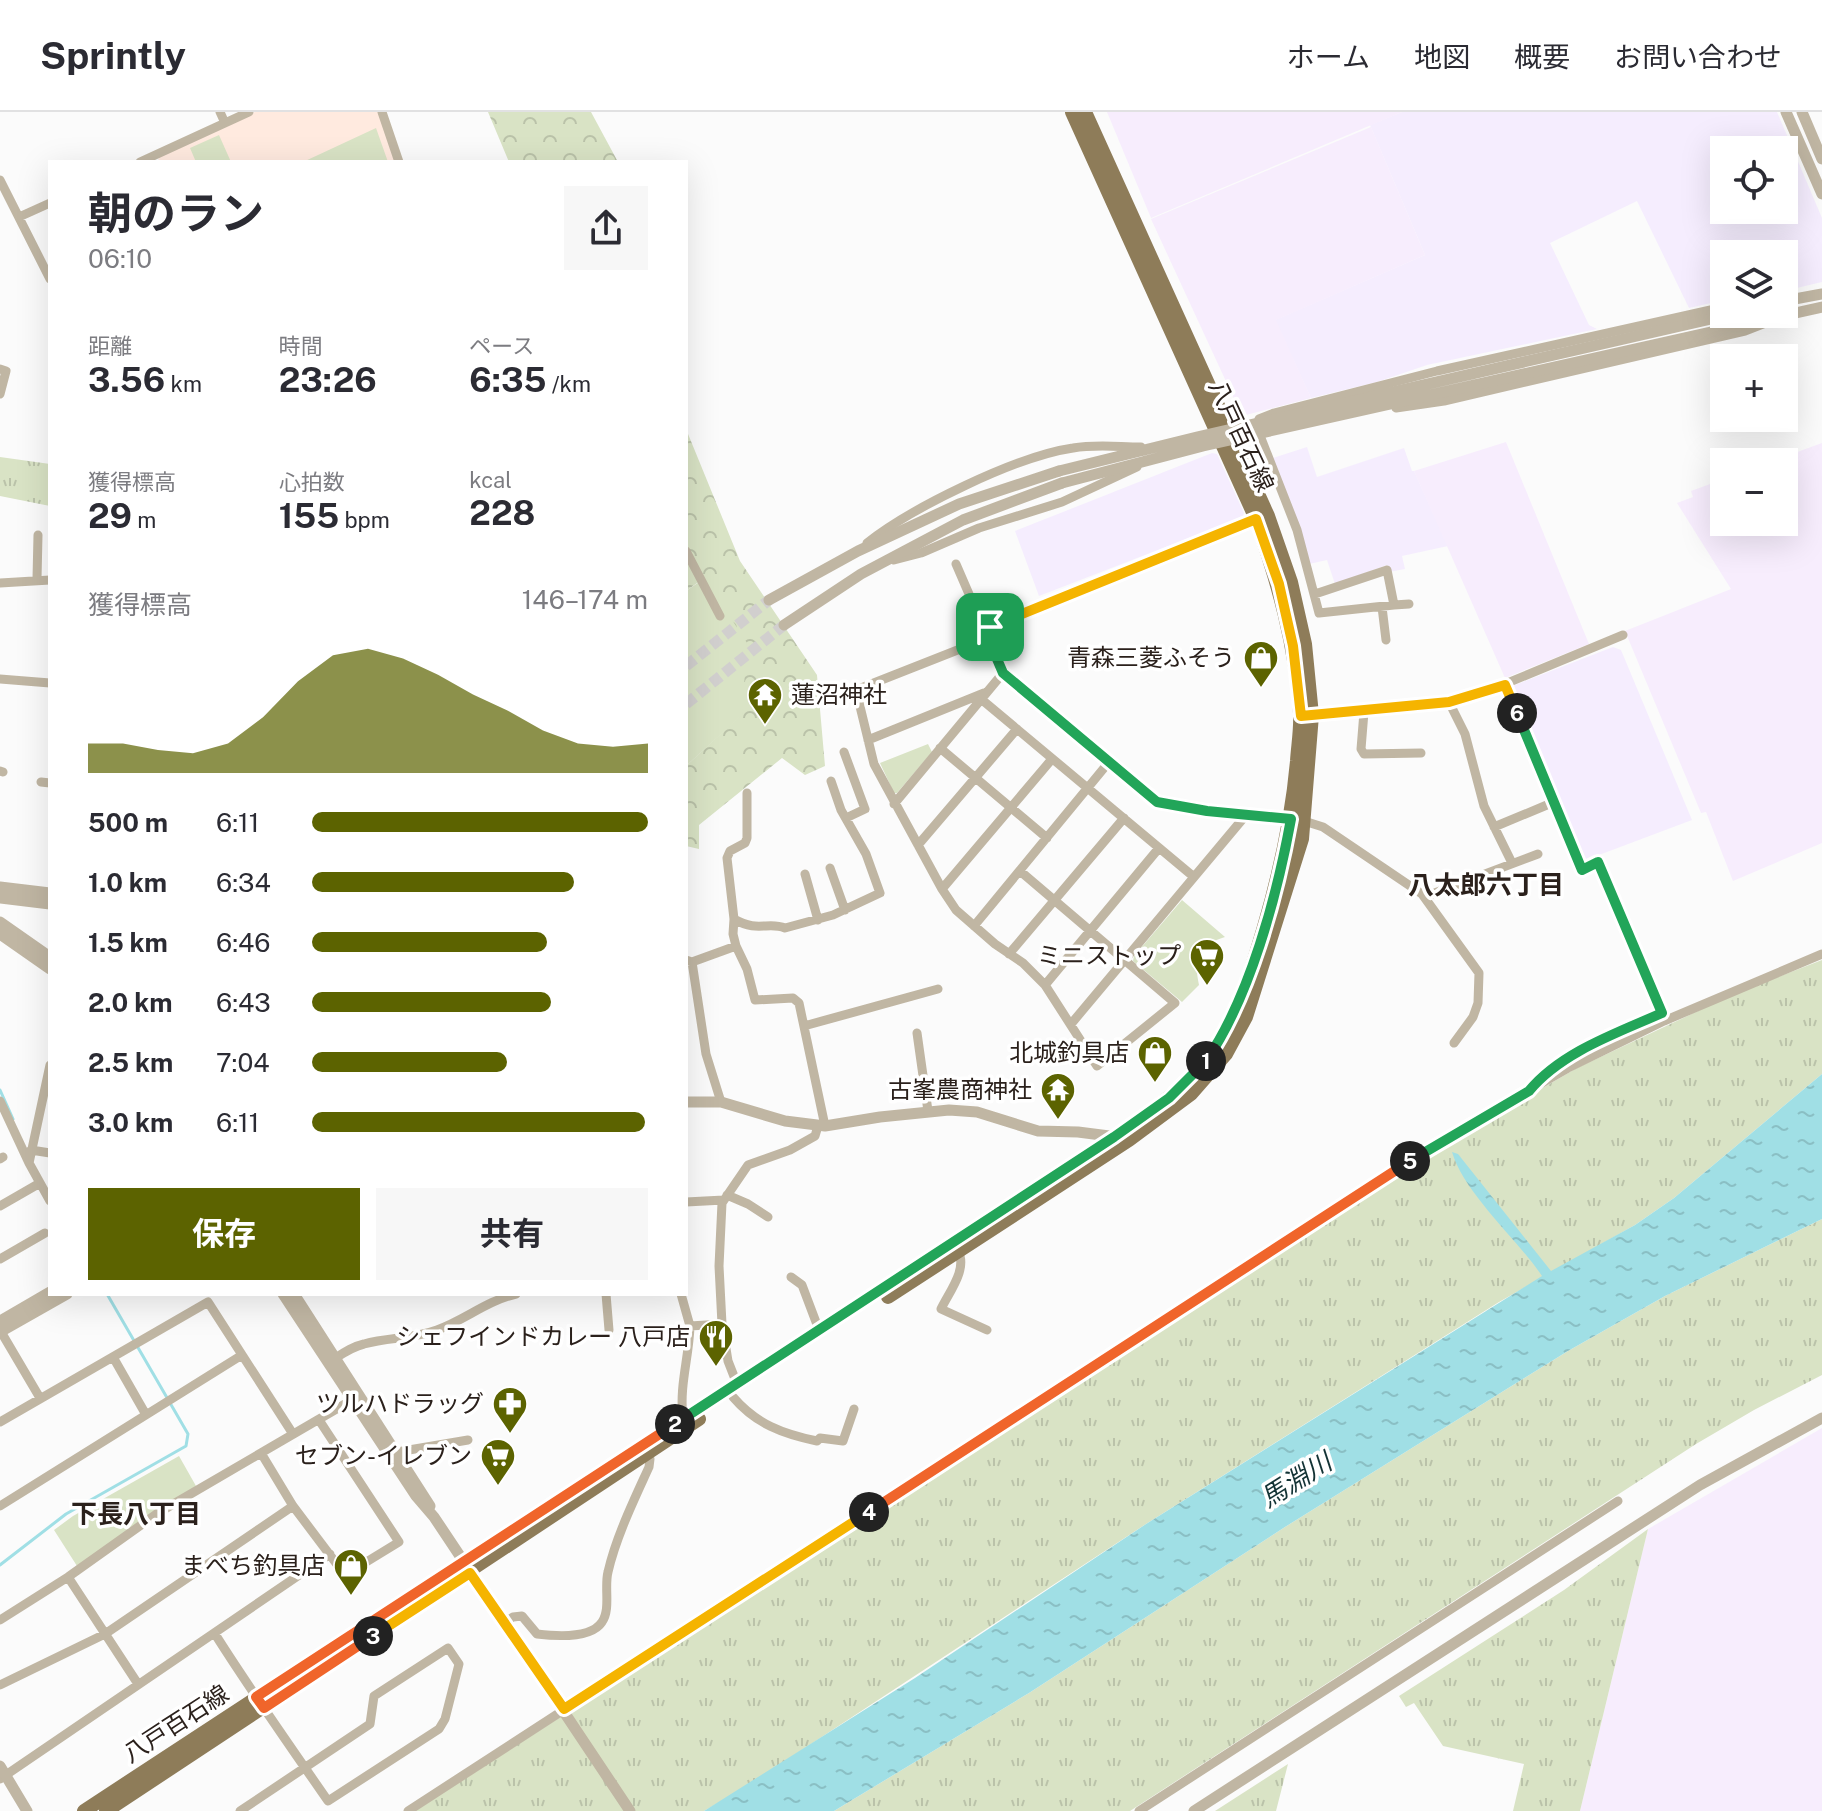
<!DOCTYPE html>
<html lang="ja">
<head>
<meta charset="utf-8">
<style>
  :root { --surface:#fff; --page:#f7f7f7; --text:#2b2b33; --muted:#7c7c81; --line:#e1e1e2; --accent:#5c6300 }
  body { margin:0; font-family:"Public Sans","Noto Sans JP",sans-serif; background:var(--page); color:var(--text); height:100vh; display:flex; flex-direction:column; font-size:30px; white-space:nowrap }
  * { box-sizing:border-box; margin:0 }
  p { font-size:26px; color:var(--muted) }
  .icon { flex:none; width:44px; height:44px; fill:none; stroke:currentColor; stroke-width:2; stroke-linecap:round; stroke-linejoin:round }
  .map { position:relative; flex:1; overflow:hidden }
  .drawer { position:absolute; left:48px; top:48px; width:640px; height:1136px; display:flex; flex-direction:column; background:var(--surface); border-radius:0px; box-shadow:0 8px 32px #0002 }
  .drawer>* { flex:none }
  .controls { position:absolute; left:1710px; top:24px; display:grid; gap:16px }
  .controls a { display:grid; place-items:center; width:88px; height:88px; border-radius:0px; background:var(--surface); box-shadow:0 8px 32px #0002; font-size:40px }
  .pin { position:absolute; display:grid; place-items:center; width:68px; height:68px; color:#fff; margin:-34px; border-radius:16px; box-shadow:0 4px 12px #0006 }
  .km { position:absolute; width:40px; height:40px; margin:-20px; border-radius:50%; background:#222; color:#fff; font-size:22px; line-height:40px; text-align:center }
  .round { display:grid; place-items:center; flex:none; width:84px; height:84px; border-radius:0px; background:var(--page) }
  .summary { display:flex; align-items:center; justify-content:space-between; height:136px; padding:0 40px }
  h1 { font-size:44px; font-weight:700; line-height:60px }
  .stats { display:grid; grid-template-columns:repeat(3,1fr); gap:12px; height:136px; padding:8px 40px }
  .stats div { display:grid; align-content:center }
  .stats b { font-size:34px; font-weight:700 }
  .stats small { font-size:22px; font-weight:400 }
  .stats p { font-size:22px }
  .chart { height:224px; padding:16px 40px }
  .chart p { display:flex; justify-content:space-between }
  .chart svg { width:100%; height:144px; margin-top:8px; fill:var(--accent); opacity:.7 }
  .action { display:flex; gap:16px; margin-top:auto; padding:16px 40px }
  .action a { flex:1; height:92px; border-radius:0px; background:var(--accent); color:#fff; font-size:32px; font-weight:700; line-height:92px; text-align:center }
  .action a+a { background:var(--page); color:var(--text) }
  ul { padding:0 40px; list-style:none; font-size:26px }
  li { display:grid; grid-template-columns:128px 96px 1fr; align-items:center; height:60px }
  li i { height:20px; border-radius:10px; background:var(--accent) }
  header { display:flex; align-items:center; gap:48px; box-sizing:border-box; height:112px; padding:0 40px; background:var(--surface); border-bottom:2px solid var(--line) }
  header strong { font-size:38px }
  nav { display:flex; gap:44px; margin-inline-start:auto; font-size:28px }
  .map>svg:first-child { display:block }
  .commercial { fill:#f5edfe; fill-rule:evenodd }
  .industrial { fill:#f7edfd }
  .built { fill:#ffeadf }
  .grass { fill:url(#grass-tufts) }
  .forest { fill:url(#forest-crowns) }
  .park { fill:#d9e3c5 }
  .water { fill:url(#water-ripples) }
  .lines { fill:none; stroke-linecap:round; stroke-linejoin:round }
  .stream { stroke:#a0dfe5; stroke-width:3 }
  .tertiary-tunnel { stroke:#d1cfce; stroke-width:11; stroke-dasharray:11 5.5; stroke-linecap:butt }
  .minor { stroke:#c0b6a3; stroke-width:9 }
  .tertiary { stroke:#c0b6a3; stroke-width:11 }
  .primary { stroke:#8e7c59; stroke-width:14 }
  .tertiary-bridge { stroke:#c0b6a3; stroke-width:11 }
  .split-1-casing { stroke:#fff; stroke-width:16 }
  .split-2-casing { stroke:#fff; stroke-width:16 }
  .split-3-casing { stroke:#fff; stroke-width:16 }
  .split-4-casing { stroke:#fff; stroke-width:16 }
  .split-5-casing { stroke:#fff; stroke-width:16 }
  .split-6-casing { stroke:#fff; stroke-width:16 }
  .split-7-casing { stroke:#fff; stroke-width:16 }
  .split-1 { stroke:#22a559; stroke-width:10 }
  .split-2 { stroke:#22a559; stroke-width:10 }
  .split-3 { stroke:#f0652b; stroke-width:10 }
  .split-4 { stroke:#f5b400; stroke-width:10 }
  .split-5 { stroke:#f0652b; stroke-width:10 }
  .split-6 { stroke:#22a559; stroke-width:10 }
  .split-7 { stroke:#f5b400; stroke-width:10 }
  .labels { text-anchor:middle; stroke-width:7; stroke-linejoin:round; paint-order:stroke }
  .street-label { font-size:24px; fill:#2b211c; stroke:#fff }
  .poi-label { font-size:24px; fill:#2b211c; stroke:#fff; text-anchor:end }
  .neighbourhood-label { font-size:26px; font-weight:bold; fill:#2b211c; stroke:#fff }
  .water-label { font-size:26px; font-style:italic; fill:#133335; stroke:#fff }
</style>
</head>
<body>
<header>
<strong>Sprintly</strong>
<nav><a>ホーム</a><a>地図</a><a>概要</a><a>お問い合わせ</a></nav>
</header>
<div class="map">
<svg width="1822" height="1699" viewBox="0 0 1822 1699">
  <defs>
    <pattern id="grass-tufts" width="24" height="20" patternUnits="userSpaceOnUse" patternTransform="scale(2)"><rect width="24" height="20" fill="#d9e3c5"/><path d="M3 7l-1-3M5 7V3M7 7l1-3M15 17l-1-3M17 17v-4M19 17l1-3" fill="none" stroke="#bac2a9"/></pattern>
    <pattern id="forest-crowns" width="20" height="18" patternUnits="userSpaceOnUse" patternTransform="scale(2)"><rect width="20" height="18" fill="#d9e3c5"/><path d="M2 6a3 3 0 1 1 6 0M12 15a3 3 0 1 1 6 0" fill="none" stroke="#bac2a9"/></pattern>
    <pattern id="water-ripples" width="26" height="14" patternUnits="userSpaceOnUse" patternTransform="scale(2)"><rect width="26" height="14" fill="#a0dfe5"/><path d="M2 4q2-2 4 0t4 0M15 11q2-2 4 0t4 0" fill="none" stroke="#8abfc4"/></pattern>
  </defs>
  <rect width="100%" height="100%" fill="#fbfbfb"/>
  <path class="commercial" d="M1402,0H1777L1822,106V170L1784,179V142H1724V188L1689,196L1637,89L1550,131L1589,213L1597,217L1427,253L1377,270L1311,286L1275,208L1425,143L1370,13ZM1724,38H1784V98H1724Z
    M1307,335L1317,365L1404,336L1412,359H1414L1448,434L1402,444L1405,457L1389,460L1387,453L1335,472L1327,448L1309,452L1273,346Z
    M1212,341L1217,342L1244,401L1243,405L1039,484L1015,419Z
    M1613,535L1621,538L1692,708L1583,749L1510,575Z"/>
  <path class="industrial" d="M1107,0H1402L1151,106Z
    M1371,15L1425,143L1276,208L1311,286L1242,304L1151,107Z
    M1506,330L1589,532L1505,566L1414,359Z
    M1822,331V731L1733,769L1706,700L1701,701L1625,519L1731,477L1677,391L1693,385L1691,379L1724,367V410H1784V350H1770Z
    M1822,1316V1699H1580L1648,1417Z"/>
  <path class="built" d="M255,0H380L397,50H158L159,44Z"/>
  <path class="grass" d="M0,345L50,352V394L0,384Z
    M1822,848V962L1674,1086L1635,1113L1499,1190L1146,1412L747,1674L704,1699H415L1446,1032L1577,956L1734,882Z
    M1822,1107V1263L1754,1298L1696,1332L1130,1699H834L1029,1581L1285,1415L1568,1239L1665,1184Z
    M1648,1417L1580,1699H1513L1524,1652L1443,1634L1414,1591L1406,1595L1399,1584L1564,1478Z
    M1288,1652L1276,1699H1215Z"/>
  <path class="forest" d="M488,0H591L618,50H509Z
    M686,317L740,449L817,563L825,654L805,663L782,646L699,713V737L686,734V654L741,603L704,466L686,479Z"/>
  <path class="park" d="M376,16L388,50H303Z
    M219,23L231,50H196L190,36Z
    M705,466L747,531L742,603L686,654V479Z
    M928,632L932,640L897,681H894L880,651Z
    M1182,788L1225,825C1198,834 1193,845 1199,873L1182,890L1133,849L1134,844Z
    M179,1344L196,1374L77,1454L54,1418L73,1404Z"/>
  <path class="water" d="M1822,962V1107L1665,1184L1568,1239L1285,1415L1029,1581L834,1699H704L915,1566L1146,1412L1542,1164C1517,1127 1464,1081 1452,1040L1458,1042L1551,1159L1635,1113L1674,1086Z"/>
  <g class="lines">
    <path class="stream" d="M0,978L13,1007
      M0,1453L66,1402L186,1334L188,1322L107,1182"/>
    <path class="tertiary-tunnel" d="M686,554L769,488
      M686,592L784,513"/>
    <path class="minor" d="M220,0L225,11
      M382,0L399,50
      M140,50L249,0
      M0,68L50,167
      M19,105L50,91
      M0,257L6,259L0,282
      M1396,296L1444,289L1745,219L1763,212
      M1259,307L1274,301L1437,259L1724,195
      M1257,316L1297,418L1319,501L1394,493L1387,458L1315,482
      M1256,407L990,515L988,526L1003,561L1157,690L1207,699L1304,709L1323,715L1422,782L1479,861L1478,891L1473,905L1454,931
      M867,431C911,396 1017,344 1073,336C1096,332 1119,335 1141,335
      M686,439L720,504
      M894,448L921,441L979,416L1062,390L1137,355
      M956,452L988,526L856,578L874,652L942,777L956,798L995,832L1023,851L1045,873L1097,954L1175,891L1020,759
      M37,467L38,423
      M0,471L50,468
      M1394,493L1409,492
      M1382,495L1386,528
      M0,567L50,571
      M1505,573L1582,758L1598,750L1662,901L1576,941L1549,961
      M981,587L1194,765
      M1449,590L1465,622L1484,694L1512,751
      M1364,600L1361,637L1364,642L1421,641
      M1307,603L1449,590L1476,584L1623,523
      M868,628L984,581
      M940,636L1047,726
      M844,640L865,697L846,706
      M0,659L3,660
      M41,670L50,671
      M894,692L1003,561
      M1494,715L1554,690
      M918,733L1017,617
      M830,756L845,798
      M805,762L818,808
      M942,777L1052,647
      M1424,785L1538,742
      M734,807C758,821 768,809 785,816L833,803L880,781L866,742L841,698L831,669
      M974,814L1109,650
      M736,834L747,857L755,888L793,886L799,891L825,1014
      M1009,842L1124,706
      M686,848L692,850L706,942L721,990
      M692,850L736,834L733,822L734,807L727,746L730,739L745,731L747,726V681
      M1045,873L1159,736
      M1071,912L1246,703
      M804,914L938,877
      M917,921L928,999
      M0,989L29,1051L50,1089
      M31,1038L50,1041
      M0,1047L3,1045
      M29,1051L50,953
      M727,1083L748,1092L768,1105
      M686,1090L724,1088
      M0,1094L40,1071
      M958,1139C968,1157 949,1180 941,1197L987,1218
      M0,1147L45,1121
      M791,1165L802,1173L819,1218
      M606,1182L609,1218
      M681,1182L690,1214L722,1212
      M0,1218L40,1286
      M113,1245L145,1301
      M331,1249C342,1242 351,1235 364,1232C388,1225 413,1227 437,1218C465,1208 486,1189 516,1182
      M737,1272L728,1249L722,1212L719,1154L722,1091L748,1053L790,1038L815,1024L818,1014
      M733,1285C756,1312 783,1322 817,1329L820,1326L843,1329L854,1297
      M683,1306C679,1274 689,1246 690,1214
      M0,1310L208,1190L293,1322
      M397,1340L468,1328
      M261,1341L293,1394L345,1463L399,1430L319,1308
      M0,1394L242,1243
      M68,1465L138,1572
      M0,1508L68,1465L158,1401L357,1285
      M504,1511L513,1505L522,1504L537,1522C554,1524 591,1527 602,1510C611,1497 604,1475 608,1460C616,1425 634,1388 649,1355L650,1347L648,1342
      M215,1522C251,1579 290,1634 328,1689L439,1617L445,1607L459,1552L448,1536L374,1584L370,1612L240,1699
      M0,1573L105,1522L293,1394
      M0,1667L330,1442
      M408,1699L1431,1035L1568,956L1664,909L1822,842
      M1139,1699L1618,1389"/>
    <path class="tertiary" d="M1786,0L1822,82
      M1802,0L1822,47
      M1784,189L1822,182
      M1742,213L1822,195
      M769,488L858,439L959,392L1059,359
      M784,513L861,462L963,408L1062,371
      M0,775L50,781
      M0,786L50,792
      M0,810L50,845
      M0,822L50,857
      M686,990H721L785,1009L825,1014L880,1005L949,998L977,1000L1038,1019L1078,1020L1117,1025
      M283,1182L416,1384L434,1405L630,1699
      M294,1182L430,1394
      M0,1209L50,1180
      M0,1220L67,1182
      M0,1654L27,1699
      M1194,1699L1700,1373L1822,1306"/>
    <path class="primary" d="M888,1185L1129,1028L1191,982L1226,942L1246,905L1302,727L1312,603L1305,532L1291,470L1268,404L1085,0
      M84,1699L1114,1025C1145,1003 1178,982 1203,952C1236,914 1250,862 1264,815C1280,760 1292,707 1297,649C1298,633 1301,617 1300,601C1296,533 1278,471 1256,407L1072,0
      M106,1699L699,1307"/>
    <path class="tertiary-bridge" d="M1059,359L1197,325L1733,202
      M1062,371L1203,334L1742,213"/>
  </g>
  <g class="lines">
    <defs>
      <path id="split-1" d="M990,515L988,526L1003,561L1157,690L1207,699L1291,707C1277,784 1250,885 1206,949"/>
      <path id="split-2" d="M675,1312L1114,1025L1169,986L1206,949"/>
      <path id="split-3" d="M373,1524L264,1596L256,1585L675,1312"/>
      <path id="split-4" d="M373,1524L470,1461L564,1597L869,1400"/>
      <path id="split-5" d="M869,1400L1410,1049"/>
      <path id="split-6" d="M1410,1049L1529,979C1561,940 1617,921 1662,901L1598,750L1582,758L1517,601"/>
      <path id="split-7" d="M990,515L1256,407L1279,472L1293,534L1301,604L1449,590L1505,573L1517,601"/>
    </defs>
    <use href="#split-1" class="split-1-casing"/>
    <use href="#split-2" class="split-2-casing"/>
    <use href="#split-3" class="split-3-casing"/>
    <use href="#split-4" class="split-4-casing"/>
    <use href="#split-5" class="split-5-casing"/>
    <use href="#split-6" class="split-6-casing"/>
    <use href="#split-7" class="split-7-casing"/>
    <use href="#split-1" class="split-1"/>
    <use href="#split-2" class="split-2"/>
    <use href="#split-3" class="split-3"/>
    <use href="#split-4" class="split-4"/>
    <use href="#split-5" class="split-5"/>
    <use href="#split-6" class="split-6"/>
    <use href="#split-7" class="split-7"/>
  </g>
  <defs>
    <symbol id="shop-pin" viewBox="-11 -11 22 30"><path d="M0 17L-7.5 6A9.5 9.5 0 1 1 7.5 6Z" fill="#5c6300" stroke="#fff"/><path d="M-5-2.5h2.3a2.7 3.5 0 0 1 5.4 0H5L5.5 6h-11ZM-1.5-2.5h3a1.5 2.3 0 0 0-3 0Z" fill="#fff"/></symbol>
    <symbol id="temple-pin" viewBox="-11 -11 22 30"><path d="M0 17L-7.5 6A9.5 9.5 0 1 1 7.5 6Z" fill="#5c6300" stroke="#fff"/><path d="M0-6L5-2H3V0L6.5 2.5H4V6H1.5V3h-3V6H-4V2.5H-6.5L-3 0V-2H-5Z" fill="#fff"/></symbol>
    <symbol id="supermarket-pin" viewBox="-11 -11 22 30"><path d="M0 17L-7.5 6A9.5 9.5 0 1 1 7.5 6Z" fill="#5c6300" stroke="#fff"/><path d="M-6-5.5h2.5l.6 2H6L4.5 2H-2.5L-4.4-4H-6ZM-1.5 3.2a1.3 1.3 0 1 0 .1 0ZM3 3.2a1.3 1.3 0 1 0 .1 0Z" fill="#fff"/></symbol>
    <symbol id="restaurant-pin" viewBox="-11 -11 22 30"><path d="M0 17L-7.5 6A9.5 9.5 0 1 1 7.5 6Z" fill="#5c6300" stroke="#fff"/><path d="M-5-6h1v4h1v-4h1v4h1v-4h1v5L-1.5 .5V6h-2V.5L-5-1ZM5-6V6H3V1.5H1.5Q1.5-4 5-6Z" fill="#fff"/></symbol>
    <symbol id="pharmacy-pin" viewBox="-11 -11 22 30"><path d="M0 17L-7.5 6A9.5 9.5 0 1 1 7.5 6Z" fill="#5c6300" stroke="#fff"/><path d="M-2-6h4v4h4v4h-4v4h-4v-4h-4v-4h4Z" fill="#fff"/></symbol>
  </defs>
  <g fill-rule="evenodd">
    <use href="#shop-pin" x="1241" y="526" width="40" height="54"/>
    <use href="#temple-pin" x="745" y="563" width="40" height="54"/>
    <use href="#supermarket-pin" x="1187" y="824" width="40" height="54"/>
    <use href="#shop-pin" x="1135" y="921" width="40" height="54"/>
    <use href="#temple-pin" x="1038" y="958" width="40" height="54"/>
    <use href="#restaurant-pin" x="696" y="1205" width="40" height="54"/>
    <use href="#pharmacy-pin" x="490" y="1272" width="40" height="54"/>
    <use href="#supermarket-pin" x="478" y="1324" width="40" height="54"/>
    <use href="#shop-pin" x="331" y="1434" width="40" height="54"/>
  </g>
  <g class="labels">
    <g class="street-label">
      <text transform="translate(1241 324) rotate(65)" y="8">八戸百石線</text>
      <text transform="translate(176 1612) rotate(-33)" y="8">八戸百石線</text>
    </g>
    <g class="poi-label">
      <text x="1235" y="554">青森三菱ふそう</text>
      <text x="791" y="591" text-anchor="start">蓮沼神社</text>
      <text x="1181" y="852">ミニストップ</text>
      <text x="1129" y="949">北城釣具店</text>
      <text x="1032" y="986">古峯農商神社</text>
      <text x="690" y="1233">シェフインドカレー 八戸店</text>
      <text x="484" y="1300">ツルハドラッグ</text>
      <text x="472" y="1352">セブン-イレブン</text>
      <text x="325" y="1462">まべち釣具店</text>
    </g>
    <g class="neighbourhood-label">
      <text x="1486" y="782">八太郎六丁目</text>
      <text x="136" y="1411">下長八丁目</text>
    </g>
    <g class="water-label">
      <text transform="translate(1296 1368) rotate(-32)" y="9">馬淵川</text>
    </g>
  </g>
</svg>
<div class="controls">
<a><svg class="icon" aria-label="locate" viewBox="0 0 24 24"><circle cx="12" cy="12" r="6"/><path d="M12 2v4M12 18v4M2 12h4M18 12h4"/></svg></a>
<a><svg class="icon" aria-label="layers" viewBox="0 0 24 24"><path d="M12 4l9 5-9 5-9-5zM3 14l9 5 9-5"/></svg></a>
<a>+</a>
<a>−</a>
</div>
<div class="pin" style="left:990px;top:515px;background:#1e9e55"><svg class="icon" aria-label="arrive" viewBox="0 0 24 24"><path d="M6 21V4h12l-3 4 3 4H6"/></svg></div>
<b class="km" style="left:1206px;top:949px">1</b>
<b class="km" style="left:675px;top:1312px">2</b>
<b class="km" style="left:373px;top:1524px">3</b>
<b class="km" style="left:869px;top:1400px">4</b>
<b class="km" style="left:1410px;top:1049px">5</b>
<b class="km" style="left:1517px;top:601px">6</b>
<section class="drawer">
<div class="summary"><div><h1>朝のラン</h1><p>06:10</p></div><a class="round"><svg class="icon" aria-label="share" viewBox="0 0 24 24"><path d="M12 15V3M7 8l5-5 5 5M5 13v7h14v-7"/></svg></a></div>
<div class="stats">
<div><p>距離</p><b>3.56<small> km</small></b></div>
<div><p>時間</p><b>23:26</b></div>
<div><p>ペース</p><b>6:35<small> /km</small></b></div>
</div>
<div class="stats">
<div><p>獲得標高</p><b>29<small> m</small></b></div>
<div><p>心拍数</p><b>155<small> bpm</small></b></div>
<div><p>kcal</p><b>228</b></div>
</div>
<div class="chart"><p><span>獲得標高</span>146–174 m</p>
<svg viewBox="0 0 160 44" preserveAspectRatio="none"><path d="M0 44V35L10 35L20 37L30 38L40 35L50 27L60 16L70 8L80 6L90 9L100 14L110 20L120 25L130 31L140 35L150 36L160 35V44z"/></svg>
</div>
<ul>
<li><b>500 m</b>6:11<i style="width:100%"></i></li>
<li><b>1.0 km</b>6:34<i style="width:78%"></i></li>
<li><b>1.5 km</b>6:46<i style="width:70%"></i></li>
<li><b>2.0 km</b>6:43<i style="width:71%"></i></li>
<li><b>2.5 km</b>7:04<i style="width:58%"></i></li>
<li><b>3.0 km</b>6:11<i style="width:99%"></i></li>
</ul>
<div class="action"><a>保存</a><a>共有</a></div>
</section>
</div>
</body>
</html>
